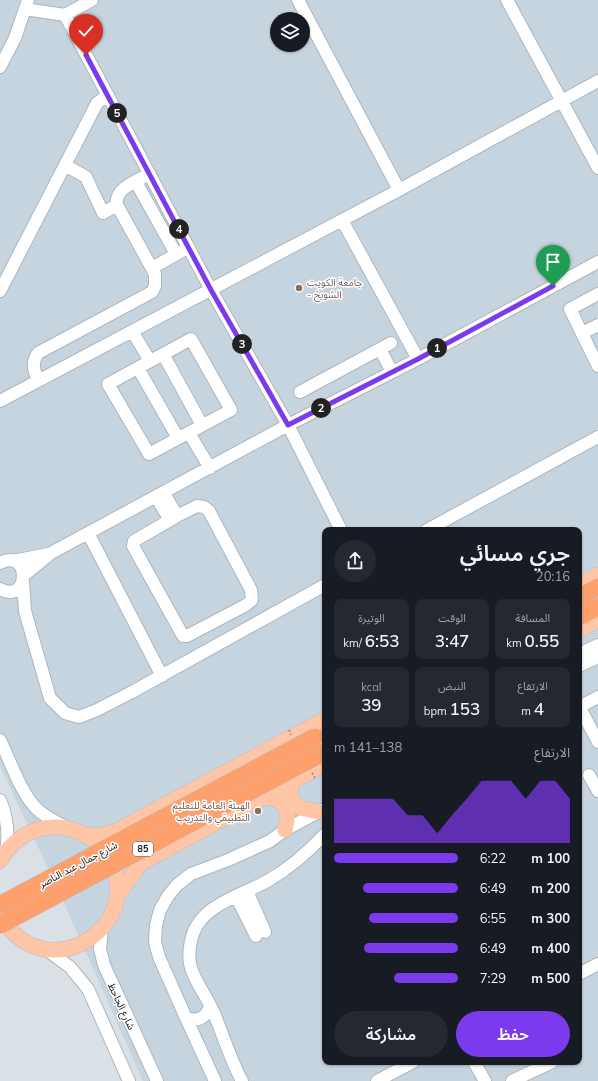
<!DOCTYPE html>
<html lang="ar">
<head>
<meta charset="utf-8">
<style>
  :root { --surface:#171b24; --page:#242831; --text:#f1f3f6; --muted:#9ea1a6; --accent:#7c3aed }
  body { margin:0; font-family:Mulish,"Noto Sans Arabic",sans-serif; background:var(--page); color:var(--text); direction:rtl; height:100vh; display:flex; flex-direction:column; font-size:15px; white-space:nowrap }
  * { box-sizing:border-box; margin:0 }
  p { font-size:13px; color:var(--muted) }
  .icon { flex:none; width:22px; height:22px; fill:none; stroke:currentColor; stroke-width:2; stroke-linecap:round; stroke-linejoin:round }
  .map { position:relative; flex:1; overflow:hidden; direction:ltr }
  .panel { position:absolute; left:322px; top:527px; width:260px; height:538px; display:flex; flex-direction:column; background:var(--surface); border-radius:8px; box-shadow:0 1px 3px #0004; direction:rtl }
  .panel>* { flex:none }
  .fabs { position:absolute; left:270px; top:12px; display:grid; gap:8px }
  .fabs a { display:grid; place-items:center; width:40px; height:40px; border-radius:50%; background:var(--surface); box-shadow:0 1px 3px #0004; font-size:20px }
  .pin { position:absolute; display:grid; place-items:center; width:34px; height:34px; color:#fff; margin:-41px -17px; border-radius:50% 50% 50% 0; rotate:-45deg; box-shadow:0 0 4px #0007 }
  .pin .icon { rotate:45deg }
  .km { position:absolute; width:20px; height:20px; margin:-10px; border-radius:50%; background:#222; color:#fff; font-size:11px; line-height:20px; text-align:center }
  .round { display:grid; place-items:center; flex:none; width:42px; height:42px; border-radius:21px; background:var(--page) }
  .overview { display:flex; align-items:center; justify-content:space-between; height:68px; padding:0 12px }
  h1 { font-size:22px; font-weight:600; line-height:30px }
  .figures { display:grid; grid-template-columns:repeat(3,1fr); gap:6px; height:68px; padding:4px 12px }
  .figures div { display:grid; align-content:center; border-radius:8px; background:var(--page); text-align:center }
  .figures b { font-size:17px; font-weight:600 }
  .figures small { font-size:11px; font-weight:400 }
  .figures p { font-size:11px }
  .chart { height:112px; padding:8px 12px }
  .chart p { display:flex; justify-content:space-between }
  .chart svg { width:100%; height:72px; margin-top:4px; fill:var(--accent); opacity:.7 }
  .action { display:flex; gap:8px; margin-top:auto; padding:8px 12px }
  .action a { flex:1; height:46px; border-radius:24px; background:var(--accent); color:#fff; font-size:16px; font-weight:600; line-height:46px; text-align:center }
  .action a+a { background:var(--page); color:var(--text) }
  ul { padding:0 12px; list-style:none; font-size:13px }
  li { display:grid; grid-template-columns:64px 48px 1fr; align-items:center; height:30px }
  li i { height:10px; border-radius:5px; background:var(--accent) }
  .map>svg:first-child { display:block }
  .built { fill:#c6d4df; fill-rule:evenodd }
  .lines { fill:none; stroke-linecap:round; stroke-linejoin:round }
  .minor-casing { stroke:#aeb5bb; stroke-width:14 }
  .major-casing { stroke:#bbbcbd; stroke-width:16 }
  .highway-casing { stroke:#bbbcbd; stroke-width:18 }
  .minor { stroke:#fff; stroke-width:12 }
  .major { stroke:#fec6a7; stroke-width:15 }
  .highway { stroke:#fea06c; stroke-width:17 }
  .highway-bridge-casing { stroke:#bbbcbd; stroke-width:18; stroke-linecap:butt }
  .path-bridge { stroke:#83898d; stroke-width:1.5; stroke-dasharray:2 2; stroke-linecap:butt }
  .highway-bridge { stroke:#fea06c; stroke-width:17 }
  .route-casing { stroke:#fff; stroke-width:8 }
  .route { stroke:#7c3aed; stroke-width:5 }
  .education-dot { fill:#8d6e63; stroke:#fff; stroke-width:1.5 }
  .labels { text-anchor:middle; stroke-width:3; stroke-linejoin:round; paint-order:stroke }
  .shield { fill:#fff; stroke:#565859; stroke-width:1 }
  .shield-label { font-size:9px; font-weight:bold; fill:#0d1012 }
  .education-label { font-size:10px; fill:#785e54; stroke:#fff; text-anchor:start }
  .street-label { font-size:10px; fill:#0d1012; stroke:#fff }
</style>
</head>
<body>
<div class="map">
<svg width="598" height="1081" viewBox="0 0 598 1081">
  <rect width="100%" height="100%" fill="#d9e1e7"/>
  <path class="built" d="M0,0H598V1081H143L55,883L0,766ZM277,19H303V45H277ZM325,530H579V1062H325Z"/>
  <g class="lines">
    <defs>
      <path id="minor" d="M298,0L399,190
        M507,0L598,168
        M25,9L65,15L92,0
        M65,15L211,290L288,425L341,530
        M0,67L15,38L28,0
        M65,165L86,177L103,213L117,205
        M136,182L176,254
        M342,220L418,359
        M152,268L182,251
        M0,291L97,103L108,95
        M598,294L570,309L598,366
        M132,331L150,361
        M582,333L598,325
        M191,339L231,410L149,454L108,384Z
        M380,349L392,372
        M163,354L202,425
        M138,368L178,438
        M38,381C34,370 31,363 38,353L152,292L155,286V274L117,205C114,188 137,181 150,174
        M300,392L391,343
        M0,401L399,190L598,81
        M189,433L210,468
        M164,493L177,516
        M156,497L170,520
        M197,506L204,507L209,511L251,590L252,600L246,605L187,636H183L133,546L134,541L177,516Z
        M427,530L598,437
        M88,533L162,676
        M13,561L48,554
        M0,563C31,547 30,605 0,589
        M24,575L51,553L288,425L418,359L598,262
        M23,581L25,611L50,698L65,713L79,717L97,710L132,692L325,585
        M579,654L598,645
        M579,666L598,657
        M579,706L598,742
        M579,707L598,697
        M0,740C10,760 21,794 37,809C45,817 56,822 66,827
        M589,775L598,791
        M0,800C7,816 9,834 6,852
        M247,891L265,932
        M236,896L256,936
        M102,929L100,949L104,965L157,1081
        M47,950L70,967L88,989L129,1081
        M579,974L598,964
        M186,1018C198,1022 207,1018 210,1005
        M474,1062L485,1081
        M215,1081L186,1018L159,957L155,942L156,925L160,910L168,896L177,885L191,874L228,860L270,841L285,830L322,810
        M242,1081C230,1059 223,1034 213,1011C206,996 196,983 191,968C189,961 189,954 190,947C194,905 238,898 269,880C290,868 308,852 325,834
        M377,1081L413,1062
        M512,1081L552,1062"/>
      <path id="major" d="M579,585L598,575
        M579,630L598,620
        M292,782L290,792L291,800L300,808L319,812
        M264,797C274,797 286,802 287,814C288,820 286,825 285,830
        M84,834L96,836L114,832L325,719
        M0,861C11,841 31,827 54,827C71,827 89,834 100,847C160,912 52,999 0,916
        M117,896L141,863L325,764"/>
      <path id="highway" d="M579,597L598,587
        M579,617L598,607"/>
    </defs>
    <use href="#minor" class="minor-casing"/>
    <use href="#major" class="major-casing"/>
    <use href="#highway" class="highway-casing"/>
    <use href="#minor" class="minor"/>
    <use href="#major" class="major"/>
    <use href="#highway" class="highway"/>
    <defs>
      <path id="highway-bridge" d="M0,905L315,737
        M0,925L322,753"/>
    </defs>
    <use href="#highway-bridge" class="highway-bridge-casing"/>
    <path class="path-bridge" d="M289,730L291,735
      M312,773L315,778"/>
    <use href="#highway-bridge" class="highway-bridge"/>
  </g>
  <g class="lines">
    <defs>
      <path id="route" d="M86,55L211,290L288,425L418,359L553,286"/>
    </defs>
    <use href="#route" class="route-casing"/>
    <use href="#route" class="route"/>
  </g>
  <g class="education-dot">
    <circle cx="299" cy="288" r="4"/>
    <circle cx="258" cy="811" r="4"/>
  </g>
  <g class="labels">
    <rect class="shield" x="133" y="842" width="20" height="14" rx="3"/>
    <g class="shield-label">
      <text x="143" y="852">85</text>
    </g>
    <g class="education-label">
      <text x="307" y="286">جامعة الكويت<tspan x="307" dy="12">- الشويخ</tspan></text>
      <text x="250" y="809" text-anchor="end">الهيئة العامة للتعليم<tspan x="250" dy="12">التطبيقي والتدريب</tspan></text>
    </g>
    <g class="street-label">
      <text transform="translate(78 864) rotate(-28)" y="4">شارع جمال عبد الناصر</text>
      <text transform="translate(122 1006) rotate(65)" y="4">شارع الجاحظ</text>
    </g>
  </g>
</svg>
<div class="fabs">
<a><svg class="icon" aria-label="layers" viewBox="0 0 24 24"><path d="M12 4l9 5-9 5-9-5zM3 14l9 5 9-5"/></svg></a>
</div>
<div class="pin" style="left:553px;top:286px;background:#1e9e55"><svg class="icon" aria-label="arrive" viewBox="0 0 24 24"><path d="M6 21V4h12l-3 4 3 4H6"/></svg></div>
<div class="pin" style="left:86px;top:55px;background:#d93025"><svg class="icon" aria-label="check" viewBox="0 0 24 24"><path d="M5 12l5 5 9-10"/></svg></div>
<b class="km" style="left:437px;top:348px">1</b>
<b class="km" style="left:321px;top:408px">2</b>
<b class="km" style="left:242px;top:344px">3</b>
<b class="km" style="left:179px;top:229px">4</b>
<b class="km" style="left:117px;top:113px">5</b>
<section class="panel">
<div class="overview"><div><h1>جري مسائي</h1><p>20:16</p></div><a class="round"><svg class="icon" aria-label="share" viewBox="0 0 24 24"><path d="M12 15V3M7 8l5-5 5 5M5 13v7h14v-7"/></svg></a></div>
<div class="figures">
<div><p>المسافة</p><b>0.55<small> km</small></b></div>
<div><p>الوقت</p><b>3:47</b></div>
<div><p>الوتيرة</p><b>6:53<small> /km</small></b></div>
</div>
<div class="figures">
<div><p>الارتفاع</p><b>4<small> m</small></b></div>
<div><p>النبض</p><b>153<small> bpm</small></b></div>
<div><p>kcal</p><b>39</b></div>
</div>
<div class="chart"><p><span>الارتفاع</span>138–141 m</p>
<svg viewBox="0 0 160 44" preserveAspectRatio="none"><path d="M0 44V17L10 17L20 17L30 17L40 17L50 27L60 27L70 38L80 27L90 17L100 6L110 6L120 6L130 17L140 6L150 6L160 17V44z"/></svg>
</div>
<ul>
<li><b>100 m</b>6:22<i style="width:100%"></i></li>
<li><b>200 m</b>6:49<i style="width:77%"></i></li>
<li><b>300 m</b>6:55<i style="width:72%"></i></li>
<li><b>400 m</b>6:49<i style="width:76%"></i></li>
<li><b>500 m</b>7:29<i style="width:52%"></i></li>
</ul>
<div class="action"><a>حفظ</a><a>مشاركة</a></div>
</section>
</div>
</body>
</html>
